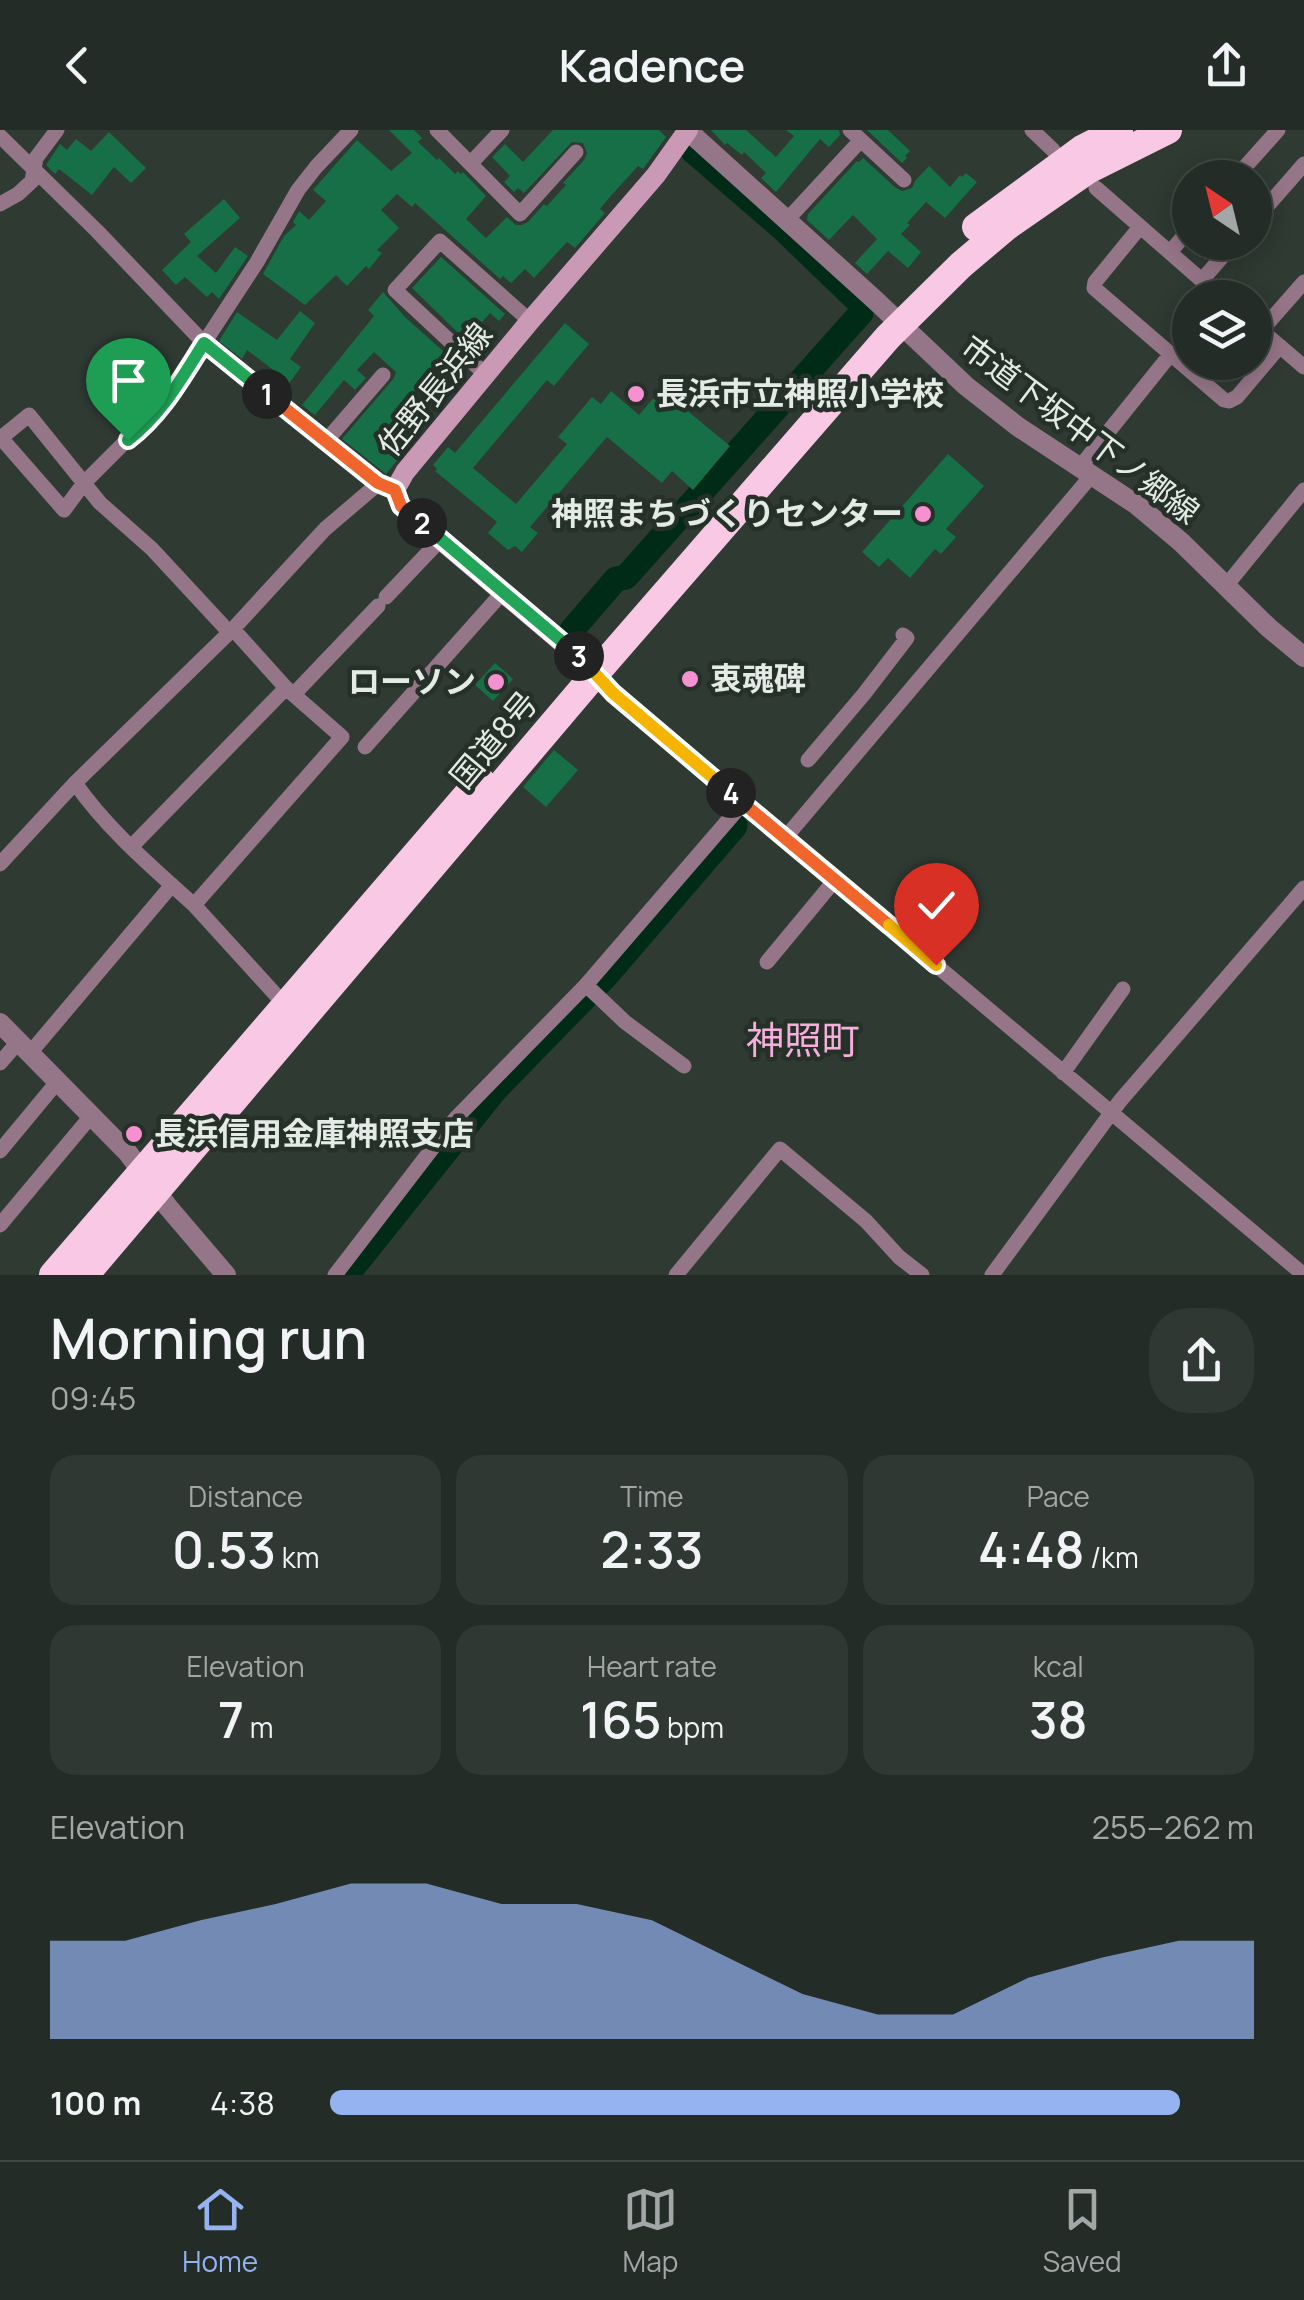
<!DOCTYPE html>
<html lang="en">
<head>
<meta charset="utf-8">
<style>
  :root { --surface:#232c26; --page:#2f3832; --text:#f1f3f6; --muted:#a3a7a7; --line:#404843; --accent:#95b2f1 }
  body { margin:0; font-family:Manrope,"Noto Sans JP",sans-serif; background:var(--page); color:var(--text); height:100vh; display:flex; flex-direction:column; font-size:38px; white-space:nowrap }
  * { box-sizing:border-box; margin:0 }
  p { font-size:32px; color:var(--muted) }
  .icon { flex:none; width:55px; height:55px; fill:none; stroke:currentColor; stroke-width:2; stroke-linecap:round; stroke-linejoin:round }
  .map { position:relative; height:1145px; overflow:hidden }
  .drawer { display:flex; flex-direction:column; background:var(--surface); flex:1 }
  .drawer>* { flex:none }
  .needle { width:65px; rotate:325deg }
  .fabs { position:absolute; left:1172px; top:30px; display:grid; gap:20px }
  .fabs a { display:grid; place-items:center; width:100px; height:100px; border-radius:50%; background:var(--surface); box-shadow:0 5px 25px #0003,0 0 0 2px var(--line); font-size:50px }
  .pin { position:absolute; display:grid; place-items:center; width:85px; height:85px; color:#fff; margin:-102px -42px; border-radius:50% 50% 50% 0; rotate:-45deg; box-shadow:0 0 10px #0007 }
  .pin .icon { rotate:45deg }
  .km { position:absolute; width:50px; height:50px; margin:-25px; border-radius:50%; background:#222; color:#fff; font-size:28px; line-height:50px; text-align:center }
  .round { display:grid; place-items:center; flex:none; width:105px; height:105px; border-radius:40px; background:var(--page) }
  .head { display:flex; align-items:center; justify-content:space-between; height:170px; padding:0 50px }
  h1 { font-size:55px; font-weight:600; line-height:75px }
  .stats { display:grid; grid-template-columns:repeat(3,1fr); gap:15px; height:170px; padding:10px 50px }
  .stats div { display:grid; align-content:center; border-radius:25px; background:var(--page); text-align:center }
  .stats b { font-size:50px; font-weight:600 }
  .stats small { font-size:28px; font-weight:400 }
  .stats p { font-size:28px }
  .chart { height:280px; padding:20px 50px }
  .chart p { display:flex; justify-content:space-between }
  .chart svg { width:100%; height:180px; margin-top:10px; fill:var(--accent); opacity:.7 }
  ul { padding:0 50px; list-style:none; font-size:32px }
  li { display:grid; grid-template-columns:160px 120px 1fr; align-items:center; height:75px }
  li i { height:25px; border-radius:12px; background:var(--accent) }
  header { display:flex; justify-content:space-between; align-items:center; height:130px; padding:0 50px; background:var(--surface); font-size:45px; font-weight:600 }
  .tabs { display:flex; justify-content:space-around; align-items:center; height:140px; border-top:2px solid var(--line); background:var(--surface); font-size:28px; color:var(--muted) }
  .tabs a { display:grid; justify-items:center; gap:5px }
  .tabs .selected { color:var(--accent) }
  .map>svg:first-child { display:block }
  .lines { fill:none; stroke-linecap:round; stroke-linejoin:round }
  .river { stroke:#002c17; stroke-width:25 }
  .building { fill:#166f47 }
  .minor { stroke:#957688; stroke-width:15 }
  .tertiary { stroke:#957688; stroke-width:20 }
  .secondary { stroke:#ca99b6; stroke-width:20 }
  .trunk { stroke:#f8c8e4; stroke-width:28 }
  .split-1-casing { stroke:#fff; stroke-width:20 }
  .split-2-casing { stroke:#fff; stroke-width:20 }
  .split-3-casing { stroke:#fff; stroke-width:20 }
  .split-4-casing { stroke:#fff; stroke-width:20 }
  .split-5-casing { stroke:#fff; stroke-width:20 }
  .split-6-casing { stroke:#fff; stroke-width:20 }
  .split-1 { stroke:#22a559; stroke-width:12 }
  .split-2 { stroke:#f0652b; stroke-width:12 }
  .split-3 { stroke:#22a559; stroke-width:12 }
  .split-4 { stroke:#f5b400; stroke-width:12 }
  .split-5 { stroke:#f0652b; stroke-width:12 }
  .split-6 { stroke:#f5b400; stroke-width:12 }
  .poi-dot { fill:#f590d1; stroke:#253029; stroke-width:4 }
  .labels { text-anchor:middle; stroke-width:9; stroke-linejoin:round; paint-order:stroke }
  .street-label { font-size:32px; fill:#e4ebe6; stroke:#253029 }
  .poi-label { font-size:32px; font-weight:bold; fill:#e4ebe6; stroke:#253029; text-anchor:start }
  .quarter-label { font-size:38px; fill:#f6afdb; stroke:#253029 }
</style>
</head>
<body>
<header><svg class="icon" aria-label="back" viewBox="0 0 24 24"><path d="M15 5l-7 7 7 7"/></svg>Kadence<svg class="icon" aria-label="share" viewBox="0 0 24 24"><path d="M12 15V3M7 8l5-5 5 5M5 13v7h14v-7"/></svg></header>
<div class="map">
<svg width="1304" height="1145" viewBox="0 0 1304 1145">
  <rect width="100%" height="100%" fill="#2f3a33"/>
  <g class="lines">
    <path class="river" d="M572,500L616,449L626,447L861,183V174L782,98L693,21
      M347,1145L495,960L606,846L735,696"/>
  </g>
  <path class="building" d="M389,0H414L422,8L418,12L437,30L439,28L455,44L458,41L461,44L463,42L486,66L466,89L486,108L507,87L516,95H522L528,92L544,74L547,76L566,55L563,53L584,30L587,23L583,13L572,12L524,63L518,58L514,62L504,52L510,46L492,27L505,14L523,32L553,0H659L666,7L643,39L638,36L609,68L600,79L605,83L575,118L567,112L534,148L525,139L511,153L503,146L500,149L415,73L412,77L397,64L381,80L399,98L377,120L382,123L369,139L366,136L347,156L336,145L305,175L263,144L284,106L296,95L293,92L298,83L299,81L309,90L326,71L313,60L357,10L391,41L412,23Z
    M711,0H746L776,27L794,6L786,0H839L840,5L829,17L820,9L776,62L761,48L766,43L744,22L742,25L727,13L725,15Z
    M867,0H888L910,21L905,26L907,28L902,33Z
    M109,2L146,38L131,53L114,37L92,65L59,39L55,44L46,35L60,14L67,20L76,9L91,21Z
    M863,28L896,58L902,61L912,58L915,51L929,36L950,57L960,45L962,47L966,43L977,52L945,88L926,72L907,93L910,95L901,104L921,122L908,138L888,121L867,144L855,133L877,109L853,85L829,110L807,90L808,84L857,31L859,32Z
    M224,69L240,88L197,126L216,143L235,117L248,126L219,169L212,162L207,167L185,147L176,155L162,140L191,112L184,104Z
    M441,127L505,184L499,191L490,183L475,200L490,214L480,224L412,158Z
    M383,162L405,187L464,240L443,265L428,252L414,269L431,283L424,290L428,293L386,344L342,309L394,248L396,242L374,222L357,240L366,248L355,260L344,250L315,285L302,275L374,186L368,180Z
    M300,181L315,193L290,229L301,237L285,259L271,248L276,242L247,220L242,229L219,211L237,182L277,210Z
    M565,193L589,214L554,256L547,250L473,338L516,374L567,314L558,307L592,267L601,274L611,261L639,285L661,259L730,316L693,360L672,341L662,353L607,307L530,397L538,403L522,422L515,416L508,420L488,403L497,392L435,341L437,339L433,335L448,317L455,323Z
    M948,324L984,356L946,399L956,407L941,424L935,419L910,448L888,428L879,437L862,422Z
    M495,533L513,549L493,571L475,555Z
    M554,620L578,640L546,677L523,657Z"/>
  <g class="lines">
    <path class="minor" d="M437,0L520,84L576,22
      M850,0L904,50
      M1032,0L1053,20
      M0,6L97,101L204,213L257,132L298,60L316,37L351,0
      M471,33L502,0
      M1235,48L1278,0
      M1096,58L1222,168
      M0,74L18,64L32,51L36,28L57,0
      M787,90L861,10
      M1255,90L1304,34
      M1140,97L1095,152L1094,158L1224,270L1229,271L1237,267L1280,216
      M1170,122L1190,99
      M1202,150L1235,112
      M1255,195L1304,237
      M1261,201L1304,152
      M485,244L395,160L440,111L530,191
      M326,311L383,245
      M1080,337L1170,225
      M1225,457L1304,360
      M386,467L441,409
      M229,502L152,419L100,373L29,285L1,308L64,380L84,353L127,310L148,294L184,246L204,213L379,353L395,360
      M591,539L613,563L1304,1145
      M294,564L378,476
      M365,617L503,462
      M808,630L864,564L907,508L903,505
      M75,653C108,700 152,737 194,775L342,607L286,558L233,499
      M785,708L1092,345
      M131,717L286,558
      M0,734L75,653L233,499L325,399L379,353
      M194,775L285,875
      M767,832L835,750
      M30,923L172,755
      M0,933L19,911
      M684,936L625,892L586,855L743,673
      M1063,943L1123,859
      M0,1021L58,951
      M0,1095L92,985
      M335,1145L455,989L586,855
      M676,1145L780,1019L866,1091L899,1127L922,1145
      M992,1145L1120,971L1304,758"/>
    <path class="tertiary" d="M687,0L875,170L966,256L1017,296L1137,375L1181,412L1269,498L1304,527
      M0,893L128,1023L168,1077L226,1145"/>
    <path class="secondary" d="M584,531L401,376L395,360L405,342L530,191L656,45L688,0"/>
    <path class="trunk" d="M976,97L1082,19L1119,0
      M53,1145L480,650
      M85,1145L596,543L888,207L961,135L1006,97L1088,40L1168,0"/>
  </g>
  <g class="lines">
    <defs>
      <path id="split-1" d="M128,310C162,284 181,249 204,213L267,264"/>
      <path id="split-2" d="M267,264L378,353L395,360L401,376L422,393"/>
      <path id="split-3" d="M422,393L579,526"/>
      <path id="split-4" d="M579,526L613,563L731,663"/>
      <path id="split-5" d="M731,663L889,795"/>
      <path id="split-6" d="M889,795L936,835"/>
    </defs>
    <use href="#split-1" class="split-1-casing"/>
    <use href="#split-2" class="split-2-casing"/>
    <use href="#split-3" class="split-3-casing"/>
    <use href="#split-4" class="split-4-casing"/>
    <use href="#split-5" class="split-5-casing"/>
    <use href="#split-6" class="split-6-casing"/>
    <use href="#split-1" class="split-1"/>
    <use href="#split-2" class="split-2"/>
    <use href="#split-3" class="split-3"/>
    <use href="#split-4" class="split-4"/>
    <use href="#split-5" class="split-5"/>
    <use href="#split-6" class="split-6"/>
  </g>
  <g class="poi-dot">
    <circle cx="636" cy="264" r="10"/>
    <circle cx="923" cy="384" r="10"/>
    <circle cx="690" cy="549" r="10"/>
    <circle cx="496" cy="552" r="10"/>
    <circle cx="134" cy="1004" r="10"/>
  </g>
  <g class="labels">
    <g class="street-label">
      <text transform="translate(435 260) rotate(-51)" y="11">佐野長浜線</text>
      <text transform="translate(1080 300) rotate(37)" y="11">市道下坂中下ノ郷線</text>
      <text transform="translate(494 610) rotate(-50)" y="11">国道8号</text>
    </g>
    <g class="poi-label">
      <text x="656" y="275">長浜市立神照小学校</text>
      <text x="903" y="395" text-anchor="end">神照まちづくりセンター</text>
      <text x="710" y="560">衷魂碑</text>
      <text x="476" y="563" text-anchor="end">ローソン</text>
      <text x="154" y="1015">長浜信用金庫神照支店</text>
    </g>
    <g class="quarter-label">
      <text x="803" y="924">神照町</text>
    </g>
  </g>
</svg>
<div class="fabs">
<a><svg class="needle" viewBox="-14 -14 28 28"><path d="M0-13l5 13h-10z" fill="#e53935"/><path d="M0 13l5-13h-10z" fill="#a3a7a7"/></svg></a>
<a><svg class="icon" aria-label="layers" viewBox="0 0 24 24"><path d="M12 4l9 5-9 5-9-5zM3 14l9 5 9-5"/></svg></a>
</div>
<div class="pin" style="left:128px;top:310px;background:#1e9e55"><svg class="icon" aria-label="arrive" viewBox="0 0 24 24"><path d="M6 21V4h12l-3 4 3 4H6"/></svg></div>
<div class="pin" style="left:936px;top:835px;background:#d93025"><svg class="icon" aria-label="check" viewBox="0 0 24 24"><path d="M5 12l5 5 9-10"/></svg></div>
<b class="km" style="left:267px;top:264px">1</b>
<b class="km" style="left:422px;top:393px">2</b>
<b class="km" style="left:579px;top:526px">3</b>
<b class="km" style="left:731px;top:663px">4</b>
</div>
<section class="drawer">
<div class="head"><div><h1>Morning run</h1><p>09:45</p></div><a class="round"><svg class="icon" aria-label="share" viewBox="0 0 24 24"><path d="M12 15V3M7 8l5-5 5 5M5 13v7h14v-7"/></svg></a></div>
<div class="stats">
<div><p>Distance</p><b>0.53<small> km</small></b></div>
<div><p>Time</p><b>2:33</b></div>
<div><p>Pace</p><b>4:48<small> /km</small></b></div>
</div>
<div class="stats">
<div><p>Elevation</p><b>7<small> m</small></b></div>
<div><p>Heart rate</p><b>165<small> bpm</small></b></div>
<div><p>kcal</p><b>38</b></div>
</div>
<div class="chart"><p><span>Elevation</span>255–262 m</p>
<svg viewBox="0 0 160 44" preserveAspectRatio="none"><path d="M0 44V20L10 20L20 15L30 11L40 6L50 6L60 11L70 11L80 15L90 24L100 33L110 38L120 38L130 29L140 24L150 20L160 20V44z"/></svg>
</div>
<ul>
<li><b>100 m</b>4:38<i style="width:92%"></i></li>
</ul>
</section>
<nav class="tabs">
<a class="selected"><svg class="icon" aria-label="home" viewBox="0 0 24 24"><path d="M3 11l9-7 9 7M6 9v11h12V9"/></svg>Home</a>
<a><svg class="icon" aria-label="map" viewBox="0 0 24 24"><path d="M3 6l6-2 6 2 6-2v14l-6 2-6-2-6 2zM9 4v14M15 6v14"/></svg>Map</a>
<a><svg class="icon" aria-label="saved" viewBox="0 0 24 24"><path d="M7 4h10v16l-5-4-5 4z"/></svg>Saved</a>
</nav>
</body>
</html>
